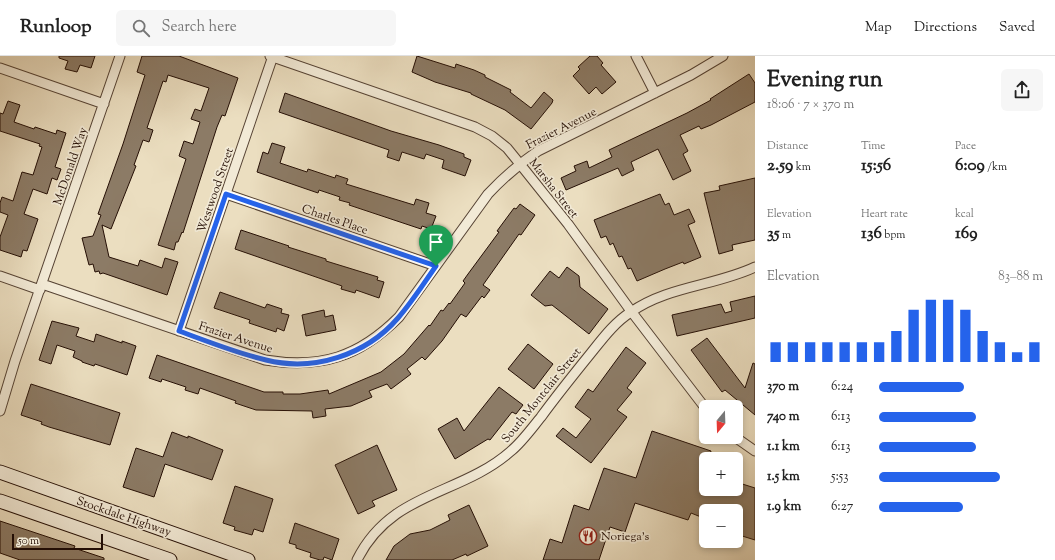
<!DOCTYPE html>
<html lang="en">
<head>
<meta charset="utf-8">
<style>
  :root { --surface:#fff; --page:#f6f6f6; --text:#222; --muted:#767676; --line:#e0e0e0; --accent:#2563eb }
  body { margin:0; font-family:"Sorts Mill Goudy",serif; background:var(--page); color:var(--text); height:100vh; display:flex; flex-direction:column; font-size:15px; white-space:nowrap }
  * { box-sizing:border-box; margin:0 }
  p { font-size:13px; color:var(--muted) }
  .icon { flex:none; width:22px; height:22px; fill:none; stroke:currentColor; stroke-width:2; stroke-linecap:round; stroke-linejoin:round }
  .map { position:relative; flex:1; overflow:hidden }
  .sheet { display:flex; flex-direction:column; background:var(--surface); width:300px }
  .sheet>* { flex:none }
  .needle { width:26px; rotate:199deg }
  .controls { position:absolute; left:699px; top:344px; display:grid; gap:8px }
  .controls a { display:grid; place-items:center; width:44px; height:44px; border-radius:6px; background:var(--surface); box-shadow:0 2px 6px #0003; font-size:20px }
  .scale { position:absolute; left:12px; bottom:10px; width:91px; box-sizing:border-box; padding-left:4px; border:2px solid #250f05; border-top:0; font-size:11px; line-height:14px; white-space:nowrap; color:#250f05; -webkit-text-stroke:3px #f2ead6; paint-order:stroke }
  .pin { position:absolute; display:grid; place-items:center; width:34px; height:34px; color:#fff; margin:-41px -17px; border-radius:50% 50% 50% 0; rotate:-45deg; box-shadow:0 0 4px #0007 }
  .pin .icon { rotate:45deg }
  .round { display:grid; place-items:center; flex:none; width:42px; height:42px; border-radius:6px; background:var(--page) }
  .headline { display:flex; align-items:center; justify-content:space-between; height:68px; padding:0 12px }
  h1 { font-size:22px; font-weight:700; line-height:30px }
  .figures { display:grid; grid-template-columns:repeat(3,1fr); gap:6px; height:68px; padding:4px 12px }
  .figures div { display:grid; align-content:center }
  .figures b { font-size:17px; font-weight:700 }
  .figures small { font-size:11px; font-weight:400 }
  .figures p { font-size:11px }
  .chart { height:112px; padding:8px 12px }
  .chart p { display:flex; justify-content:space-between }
  .chart svg { width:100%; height:72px; margin-top:4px; stroke:var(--accent); stroke-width:6 }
  ul { padding:0 12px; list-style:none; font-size:13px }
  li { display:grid; grid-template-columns:64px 48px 1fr; align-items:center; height:30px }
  li i { height:10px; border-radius:5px; background:var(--accent) }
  header { display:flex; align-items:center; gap:24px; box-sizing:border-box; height:56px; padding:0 20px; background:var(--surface); border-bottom:1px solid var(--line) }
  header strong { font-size:19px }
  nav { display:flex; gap:22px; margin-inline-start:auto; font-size:14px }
  .search { width:280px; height:36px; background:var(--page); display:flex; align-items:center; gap:10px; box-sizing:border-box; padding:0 14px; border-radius:6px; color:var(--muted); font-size:15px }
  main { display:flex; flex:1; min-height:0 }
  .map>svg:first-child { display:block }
  .building { fill:#8c7b66; stroke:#250f05 }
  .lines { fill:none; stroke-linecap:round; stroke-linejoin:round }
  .street-casing { stroke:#564334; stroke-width:11 }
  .secondary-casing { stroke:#250f05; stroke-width:15 }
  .street { stroke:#f2ead6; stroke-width:9 }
  .secondary { stroke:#f2ead6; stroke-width:13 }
  .route-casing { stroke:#fff; stroke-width:8 }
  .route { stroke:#2563eb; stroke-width:5 }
  .labels { text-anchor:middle; stroke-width:3.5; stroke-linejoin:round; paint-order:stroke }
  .street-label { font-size:12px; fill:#250f05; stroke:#f2ead6 }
  .poi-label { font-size:12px; fill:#250f05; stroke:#f2ead6; text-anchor:start }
</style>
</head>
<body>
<header>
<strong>Runloop</strong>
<div class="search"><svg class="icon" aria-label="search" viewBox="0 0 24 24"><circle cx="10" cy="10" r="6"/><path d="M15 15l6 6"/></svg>Search here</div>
<nav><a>Map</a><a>Directions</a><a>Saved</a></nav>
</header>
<main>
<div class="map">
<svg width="755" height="504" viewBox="0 0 755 504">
  <rect width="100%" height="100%" fill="#ebdec0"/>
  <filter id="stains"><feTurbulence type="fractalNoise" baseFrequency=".005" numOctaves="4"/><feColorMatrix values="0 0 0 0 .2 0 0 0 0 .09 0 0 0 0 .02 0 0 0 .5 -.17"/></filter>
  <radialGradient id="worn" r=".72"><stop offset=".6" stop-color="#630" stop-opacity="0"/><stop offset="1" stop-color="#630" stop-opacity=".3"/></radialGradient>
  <path class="building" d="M59,0H95L91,12L80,9L77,16L65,13L68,5L59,2Z
    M142,0H179L238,22L225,60L222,59L217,71L183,177L182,176L178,186H176L174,194L158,189L186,103L179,100L184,85L193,88L200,66L191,63L195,53L201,55L209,32L168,19L166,26L163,25L147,72L153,74L149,86L143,84L134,109L136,110L111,173L102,169L109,201L138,210L140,204L162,212L165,202L178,206L167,239L103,217L100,218L99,215L95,216L93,208L89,209L82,182L93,180L101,159L98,158L123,88L145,19L137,16Z
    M417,0L455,12L456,8L474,14L485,19V21L511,34L510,36L531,52L544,36L553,44L552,47L531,73L505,54L471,38V37L435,26L412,16Z
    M590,0H597L603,7L601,9L616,26L602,38L596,31L589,38L573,20L580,13L578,11Z
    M749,18L755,27V46L711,69L701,73L699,70L680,79L688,95L683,98L691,115L673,124L658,93L631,106L634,114L622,120L618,112L566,134L561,122L576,115L574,110L587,105L589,112L612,101L609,94L687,57L711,44L710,43Z
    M285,37L391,75L439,89L464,98V101L471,104L465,120L442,112L444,104L426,98L424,103L402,96L399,105L387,101L389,94L279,56Z
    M8,45L20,49L14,66L34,73L35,71L56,78L57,74L66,77L55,111L61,113L57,124L52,122L47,138L33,133L24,158L38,163L27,195L23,194L21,201L0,194V181L8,159L0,156V147L2,141L13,145L22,116L33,119L42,91L39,90L40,88L0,75V57L3,58Z
    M272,87L285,91L280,107L307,116L308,113L335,122L336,119L348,123L346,128L414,149L416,143L429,147L426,157L436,160L431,173L422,170L421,173L349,149L350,147L339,144L340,141L319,134L318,137L257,116L263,96L268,98Z
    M755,122V184L732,189L733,194L719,198L704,137L720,134L719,130Z
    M660,138L665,149L669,147L674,159L689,153L695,166L688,169L701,201L684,208L683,206L665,213L637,225L631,212L628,213L622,200L619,201L613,187L610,189L606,180L601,182L594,164Z
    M520,148L535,159L521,179L519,178L483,229L490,234L484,242L482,240L466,261L461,258L442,285L425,304L422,301L407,313L411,318L391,333L387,328L369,335L372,341L351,350L325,353L326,360L313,362L312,355L256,354L235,347L236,345L200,332L198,338L185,334L186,331L162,323L161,326L149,322L157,299L264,336H283V338H300L328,334L329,338L381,316L404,298L429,269L430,270L441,254L443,255L449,247L450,248L465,227L463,225L468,218L499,176L497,175L514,152L516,153Z
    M241,174L289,190L288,191L326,203V205L378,221L377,224L384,226L379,242L356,234L355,237L341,233L342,230L235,193Z
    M567,211L579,220L580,231L608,253L589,278L552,249L545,250L531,239L550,215L559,222Z
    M220,236L265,252L267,248L282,253L281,257L289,259L284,275L277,272L276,276L249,267L250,264L214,252Z
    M755,240V262L677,280L672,259L721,248L725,257L732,255L730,246Z
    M324,254L325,261L333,259L336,274L306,280L302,259Z
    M52,265L79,272L76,280L94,286L96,278L122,287V285L136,290L127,319L95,308L94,310L82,306V305L73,301L75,295L57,289L51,308L39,304Z
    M707,282L745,332L753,307L755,308V359L725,334L722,336L691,294Z
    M528,288L553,308L534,333L508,313Z
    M626,291L646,307L627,332L632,336L617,354L627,361L591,407L556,380L563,372L576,382L591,363L575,351L588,333L593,336Z
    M31,328L120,357L110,389L49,371L41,368L42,366L21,359Z
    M499,331L523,349L516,358L512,356L490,384L488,383L455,403L438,373L457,362L464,375Z
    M652,375L711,395L709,403H706V433H736V426L755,432V484L739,479L740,474L736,472V455H706V463L691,457L688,464L635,447L625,476L610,471L599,504H543L550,483L562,487L574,449L589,454L604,412L636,422Z
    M172,376L188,382V380L223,394L212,424L165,408L154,441L123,431L136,392L163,401Z
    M377,389L397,434L372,445L375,450L358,458L335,409Z
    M235,430L273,443L263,476L254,473L252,479L234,474L235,471L223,467Z
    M469,449L488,490L467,500L466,498L452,504H386L394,490L410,478L430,474L450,464L448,459Z
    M0,465L75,490L74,492L104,502V504H20L0,497Z
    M295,467L339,483L332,504L324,501L323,504H320L310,501L311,497L296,492V489L289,487Z"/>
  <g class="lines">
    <defs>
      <path id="street" d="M270,0L475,71L492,80L507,92L520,108L568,168L631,255L706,353
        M636,0L655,37
        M0,12L104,48
        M226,138L436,210
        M0,220L40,234
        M42,228L265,304C321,313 359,301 399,261L488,138C503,122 519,108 538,95L691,19L723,0
        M179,275L273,0
        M0,355L15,305L120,0
        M735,381L755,395
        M357,504C391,435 460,440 511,395C522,386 532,372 541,361C557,339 574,318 591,297C603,282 615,266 631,256C668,230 715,230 755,211"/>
      <path id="secondary" d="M0,416L248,504
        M0,445L170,504"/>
    </defs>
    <use href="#street" class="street-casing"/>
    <use href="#secondary" class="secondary-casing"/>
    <use href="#street" class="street"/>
    <use href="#secondary" class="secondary"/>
  </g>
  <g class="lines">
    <defs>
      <path id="route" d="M226,138L436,210C424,227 412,246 398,262C366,299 314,316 266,304C236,297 207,285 179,275Z"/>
    </defs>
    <use href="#route" class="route-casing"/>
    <use href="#route" class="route"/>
  </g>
  <defs>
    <symbol id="restaurant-ring" viewBox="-11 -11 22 22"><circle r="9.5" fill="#f2ead6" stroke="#8f2418" stroke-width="1.5"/><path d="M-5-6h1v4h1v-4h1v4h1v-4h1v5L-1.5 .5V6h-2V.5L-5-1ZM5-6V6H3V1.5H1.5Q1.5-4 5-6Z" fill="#8f2418"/></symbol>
  </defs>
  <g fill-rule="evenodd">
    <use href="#restaurant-ring" x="578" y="470" width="20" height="20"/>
  </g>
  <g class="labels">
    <g class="street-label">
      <text transform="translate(561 72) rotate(-27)" y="4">Frazier Avenue</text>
      <text transform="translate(70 110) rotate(-71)" y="4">McDonald Way</text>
      <text transform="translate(554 132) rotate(52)" y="4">Marsha Street</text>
      <text transform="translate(215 134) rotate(-71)" y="4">Westwood Street</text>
      <text transform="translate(335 163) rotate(19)" y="4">Charles Place</text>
      <text transform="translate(236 281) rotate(18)" y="4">Frazier Avenue</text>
      <text transform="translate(541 339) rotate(-51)" y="4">South Montclair Street</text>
      <text transform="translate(124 460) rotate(19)" y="4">Stockdale Highway</text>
    </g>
    <g class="poi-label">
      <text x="601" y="484">Noriega's</text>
    </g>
  </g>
  <rect width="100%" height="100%" filter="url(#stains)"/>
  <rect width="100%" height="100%" fill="url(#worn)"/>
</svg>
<div class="controls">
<a><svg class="needle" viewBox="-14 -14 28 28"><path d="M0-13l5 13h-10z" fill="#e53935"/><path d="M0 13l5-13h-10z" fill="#767676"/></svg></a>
<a>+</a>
<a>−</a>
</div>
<div class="scale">50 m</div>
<div class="pin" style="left:436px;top:210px;background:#1e9e55"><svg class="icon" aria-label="arrive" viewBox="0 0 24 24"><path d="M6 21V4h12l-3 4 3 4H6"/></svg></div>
</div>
<section class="sheet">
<div class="headline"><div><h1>Evening run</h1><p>18:06 · 7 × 370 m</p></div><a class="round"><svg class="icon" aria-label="share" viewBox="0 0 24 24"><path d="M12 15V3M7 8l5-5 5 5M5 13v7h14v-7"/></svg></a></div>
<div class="figures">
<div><p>Distance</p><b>2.59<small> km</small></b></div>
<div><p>Time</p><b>15:56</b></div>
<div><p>Pace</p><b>6:09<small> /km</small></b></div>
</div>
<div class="figures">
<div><p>Elevation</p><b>35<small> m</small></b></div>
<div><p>Heart rate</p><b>136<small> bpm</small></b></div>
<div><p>kcal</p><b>169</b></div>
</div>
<div class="chart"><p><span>Elevation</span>83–88 m</p>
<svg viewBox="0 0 160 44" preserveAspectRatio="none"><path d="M5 44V32M15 44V32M25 44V32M35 44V32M45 44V32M55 44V32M65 44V32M75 44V25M85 44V12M95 44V6M105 44V6M115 44V12M125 44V25M135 44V32M145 44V38M155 44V32"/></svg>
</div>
<ul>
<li><b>370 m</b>6:24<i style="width:52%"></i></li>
<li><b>740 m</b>6:13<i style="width:59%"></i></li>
<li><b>1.1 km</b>6:13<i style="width:59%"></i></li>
<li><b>1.5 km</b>5:53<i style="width:74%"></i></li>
<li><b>1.9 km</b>6:27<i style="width:51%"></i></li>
</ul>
</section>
</main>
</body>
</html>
